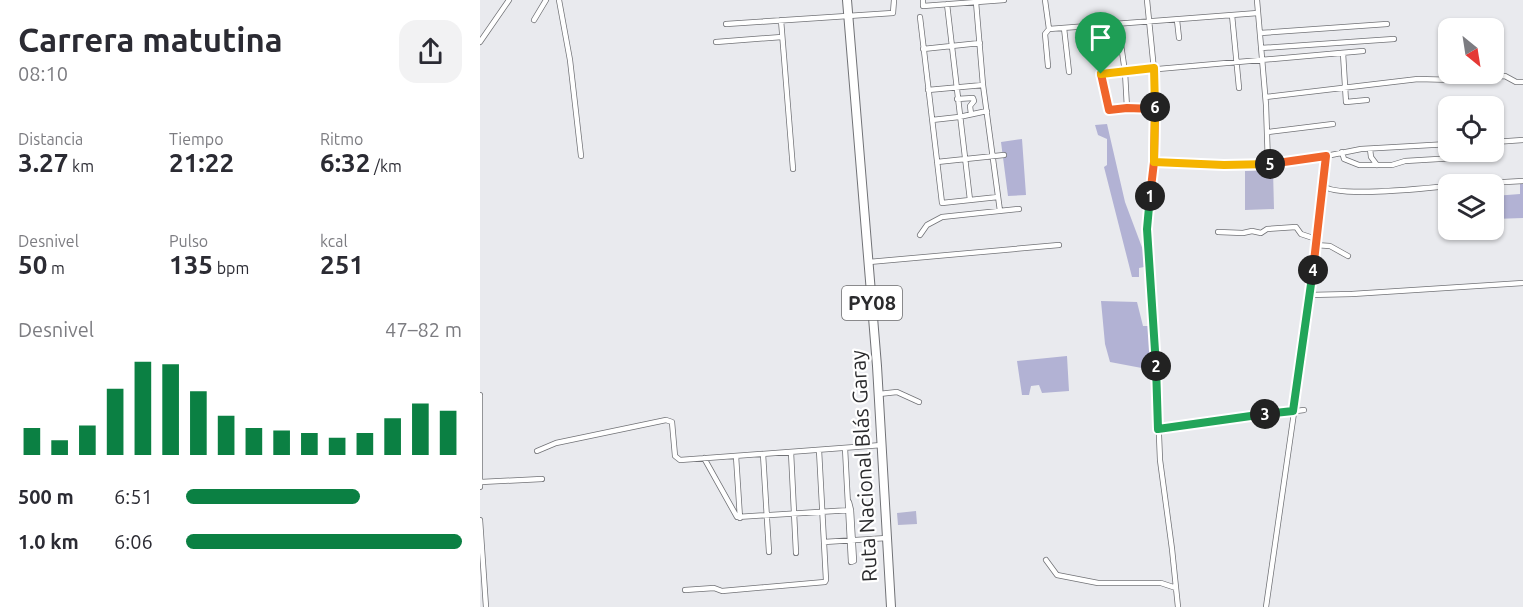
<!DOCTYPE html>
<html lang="es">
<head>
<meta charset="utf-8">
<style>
  :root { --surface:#fff; --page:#f2f2f3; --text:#2b2b33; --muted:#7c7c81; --accent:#0b8043 }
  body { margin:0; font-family:Ubuntu,sans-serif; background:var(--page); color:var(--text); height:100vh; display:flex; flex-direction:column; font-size:22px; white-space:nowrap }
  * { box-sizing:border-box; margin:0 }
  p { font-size:20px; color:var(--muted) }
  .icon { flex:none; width:33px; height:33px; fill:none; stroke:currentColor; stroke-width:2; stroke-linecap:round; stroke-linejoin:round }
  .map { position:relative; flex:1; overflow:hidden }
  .details { display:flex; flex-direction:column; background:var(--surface); width:480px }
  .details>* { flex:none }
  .needle { width:39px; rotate:150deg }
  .controls { position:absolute; left:958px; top:18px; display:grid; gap:12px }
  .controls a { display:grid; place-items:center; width:66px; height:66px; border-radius:12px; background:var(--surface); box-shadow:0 2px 4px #0004; font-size:30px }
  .pin { position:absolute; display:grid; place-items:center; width:51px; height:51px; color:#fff; margin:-62px -26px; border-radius:50% 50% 50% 0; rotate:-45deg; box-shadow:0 0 6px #0007 }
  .pin .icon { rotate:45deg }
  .km { position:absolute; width:30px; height:30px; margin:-15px; border-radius:50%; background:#222; color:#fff; font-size:16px; line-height:30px; text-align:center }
  .round { display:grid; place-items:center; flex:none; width:63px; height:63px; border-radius:18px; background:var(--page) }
  .summary { display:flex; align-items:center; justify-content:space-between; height:102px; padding:0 18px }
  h1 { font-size:33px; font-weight:600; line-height:45px }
  .stats { display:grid; grid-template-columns:repeat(3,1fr); gap:9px; height:102px; padding:6px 18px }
  .stats div { display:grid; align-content:center }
  .stats b { font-size:26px; font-weight:600 }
  .stats small { font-size:16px; font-weight:400 }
  .stats p { font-size:16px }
  .chart { height:168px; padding:12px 18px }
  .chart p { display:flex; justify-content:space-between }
  .chart svg { width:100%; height:108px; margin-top:6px; stroke:var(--accent); stroke-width:6 }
  ul { padding:0 18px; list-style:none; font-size:20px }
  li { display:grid; grid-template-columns:96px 72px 1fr; align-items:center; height:45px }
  li i { height:15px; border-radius:8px; background:var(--accent) }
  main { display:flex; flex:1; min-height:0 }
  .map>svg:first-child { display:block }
  .green { fill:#b5b5d1 }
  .forest { fill:#b2b2d4 }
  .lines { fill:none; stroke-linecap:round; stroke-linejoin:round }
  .minor-casing { stroke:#717276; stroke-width:6 }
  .highway-casing { stroke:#717276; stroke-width:10 }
  .minor { stroke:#fff; stroke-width:4.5 }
  .highway { stroke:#fff; stroke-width:8 }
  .split-1-casing { stroke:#fff; stroke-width:12 }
  .split-2-casing { stroke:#fff; stroke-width:12 }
  .split-3-casing { stroke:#fff; stroke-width:12 }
  .split-4-casing { stroke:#fff; stroke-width:12 }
  .split-5-casing { stroke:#fff; stroke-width:12 }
  .split-6-casing { stroke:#fff; stroke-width:12 }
  .split-7-casing { stroke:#fff; stroke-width:12 }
  .split-1 { stroke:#f0652b; stroke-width:8 }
  .split-2 { stroke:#22a559; stroke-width:8 }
  .split-3 { stroke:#22a559; stroke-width:8 }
  .split-4 { stroke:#22a559; stroke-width:8 }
  .split-5 { stroke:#f0652b; stroke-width:8 }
  .split-6 { stroke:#f5b400; stroke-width:8 }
  .split-7 { stroke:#f5b400; stroke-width:8 }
  .labels { text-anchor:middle; stroke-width:4.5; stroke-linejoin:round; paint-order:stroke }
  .shield { fill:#fff; stroke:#6b6b6c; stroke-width:1.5 }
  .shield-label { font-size:20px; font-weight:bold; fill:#2b2b2d }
  .street-label { font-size:21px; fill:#2b2b2d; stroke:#fff }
</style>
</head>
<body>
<main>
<section class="details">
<div class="summary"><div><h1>Carrera matutina</h1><p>08:10</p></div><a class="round"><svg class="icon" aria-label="share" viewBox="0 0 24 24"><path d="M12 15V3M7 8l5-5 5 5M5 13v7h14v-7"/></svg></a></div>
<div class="stats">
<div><p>Distancia</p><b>3.27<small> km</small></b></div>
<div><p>Tiempo</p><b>21:22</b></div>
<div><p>Ritmo</p><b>6:32<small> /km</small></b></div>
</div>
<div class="stats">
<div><p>Desnivel</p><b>50<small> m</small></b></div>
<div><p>Pulso</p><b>135<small> bpm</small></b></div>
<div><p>kcal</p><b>251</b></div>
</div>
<div class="chart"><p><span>Desnivel</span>47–82 m</p>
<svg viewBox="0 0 160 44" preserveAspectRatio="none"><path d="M5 44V33M15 44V38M25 44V32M35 44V17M45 44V6M55 44V7M65 44V18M75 44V28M85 44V33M95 44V34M105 44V35M115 44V37M125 44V35M135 44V29M145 44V23M155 44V26"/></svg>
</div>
<ul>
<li><b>500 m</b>6:51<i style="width:63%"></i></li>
<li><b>1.0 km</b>6:06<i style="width:100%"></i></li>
</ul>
</section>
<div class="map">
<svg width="1043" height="607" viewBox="0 0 1043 607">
  <rect width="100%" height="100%" fill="#e9eaee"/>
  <path class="green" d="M793,170L794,209L765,210V171Z
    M436,511L437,524L418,525L417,513Z"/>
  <path class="forest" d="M627,124L645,202L669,266L659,268V277H652L624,167L627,165V139L618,135L615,125Z
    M542,139L546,195L528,196L521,142Z
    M1040,181H1043V218L1014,219V196L1040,194Z
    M621,301L657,302L663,326H673L674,356L667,369L630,362L625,344Z
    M587,356L589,391L562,393L559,385L551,386L549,395H542L537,361Z"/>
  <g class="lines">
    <defs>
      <path id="minor" d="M79,0L90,60L101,156
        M443,0V6L524,0
        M565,0L569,29L778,13
        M667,0L674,70L675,115L674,162L667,229L674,313L680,460L692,549L698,607
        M777,0L786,105L788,164
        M496,2L503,85L520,211
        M467,4L490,200
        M752,15L759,88
        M440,17L462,203L518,197
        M54,20L66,0
        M301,20L313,169
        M697,20L699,38
        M246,24L413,13L414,0
        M638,24L645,72L647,108
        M611,26L629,110L675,109
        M584,28L589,72
        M780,33L907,24
        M0,42L29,0
        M236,42L302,37
        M781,48L914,39
        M443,49L500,43
        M863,53L866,102L887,100
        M568,66L565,34L569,29
        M621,74L883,51
        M448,90L503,85
        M786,97L938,79L974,80L1025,76L1036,82H1043
        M477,99L493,98L494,101L490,106L491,114
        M452,120L479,117L507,111
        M788,132L853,124
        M1014,142L1043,140
        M890,149L891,157L897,165
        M862,152L864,159L879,165H912L925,161L992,157
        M846,156L881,149L969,144
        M457,162L524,155
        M674,162L788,164L846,156L819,378L786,607
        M989,184L1043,181
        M842,185C856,199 946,188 969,186
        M738,232L763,233L772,231L781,233L787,229L816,227L821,234L836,239
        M440,235L447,225L462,217L539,209
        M835,245L850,246L868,256
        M389,262L579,245
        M829,295L872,294L1043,283
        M399,394L417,392L439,402
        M0,395V487
        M678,429L824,410
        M365,448L371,562L374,561L371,510L369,502
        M57,451L76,443L186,420L192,422L195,456L200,460L402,445
        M311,452L316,553
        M283,454L289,552
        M256,456L260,518
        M224,458L257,517L371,510
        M1,482L62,479
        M0,520L6,607
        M344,542L407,538
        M566,560L577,575L618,583H681L696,588
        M205,590L234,588L242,591L345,582L346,580L339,450"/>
      <path id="highway" d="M367,0L397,366L411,607"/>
    </defs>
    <use href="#minor" class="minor-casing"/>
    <use href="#highway" class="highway-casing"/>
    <use href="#minor" class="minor"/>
    <use href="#highway" class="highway"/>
  </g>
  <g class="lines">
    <defs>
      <path id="split-1" d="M621,74L629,110L647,108L675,109L674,162L670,196"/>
      <path id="split-2" d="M670,196L667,229L676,366"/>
      <path id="split-3" d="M676,366L678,429L785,414"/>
      <path id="split-4" d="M785,414L813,411L833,270"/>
      <path id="split-5" d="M790,164L846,156L833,270"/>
      <path id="split-6" d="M675,107L674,162L744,165L790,164"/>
      <path id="split-7" d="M621,74L674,68L675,107"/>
    </defs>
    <use href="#split-1" class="split-1-casing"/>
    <use href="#split-2" class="split-2-casing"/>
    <use href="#split-3" class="split-3-casing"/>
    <use href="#split-4" class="split-4-casing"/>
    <use href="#split-5" class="split-5-casing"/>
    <use href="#split-6" class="split-6-casing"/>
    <use href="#split-7" class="split-7-casing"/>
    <use href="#split-1" class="split-1"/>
    <use href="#split-2" class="split-2"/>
    <use href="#split-3" class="split-3"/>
    <use href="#split-4" class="split-4"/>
    <use href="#split-5" class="split-5"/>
    <use href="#split-6" class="split-6"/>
    <use href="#split-7" class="split-7"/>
  </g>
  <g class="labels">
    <rect class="shield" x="362" y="286" width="60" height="34" rx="4.5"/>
    <g class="shield-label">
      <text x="392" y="310">PY08</text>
    </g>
    <g class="street-label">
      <text transform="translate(384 466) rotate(-93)" y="7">Ruta Nacional Blás Garay</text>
    </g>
  </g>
</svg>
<div class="controls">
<a><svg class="needle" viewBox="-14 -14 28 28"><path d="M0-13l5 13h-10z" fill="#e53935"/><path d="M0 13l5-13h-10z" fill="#7c7c81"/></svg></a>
<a><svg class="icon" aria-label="locate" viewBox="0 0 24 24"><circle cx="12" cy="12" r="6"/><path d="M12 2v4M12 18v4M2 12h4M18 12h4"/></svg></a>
<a><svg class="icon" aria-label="layers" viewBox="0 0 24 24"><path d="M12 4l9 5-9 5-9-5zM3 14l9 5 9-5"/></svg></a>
</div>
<div class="pin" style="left:621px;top:74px;background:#1e9e55"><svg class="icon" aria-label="arrive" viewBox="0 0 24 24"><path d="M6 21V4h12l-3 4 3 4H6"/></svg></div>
<b class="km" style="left:670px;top:196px">1</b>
<b class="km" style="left:676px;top:366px">2</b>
<b class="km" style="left:785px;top:414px">3</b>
<b class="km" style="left:833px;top:270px">4</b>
<b class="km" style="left:790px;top:164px">5</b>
<b class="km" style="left:675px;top:107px">6</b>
</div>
</main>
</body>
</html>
